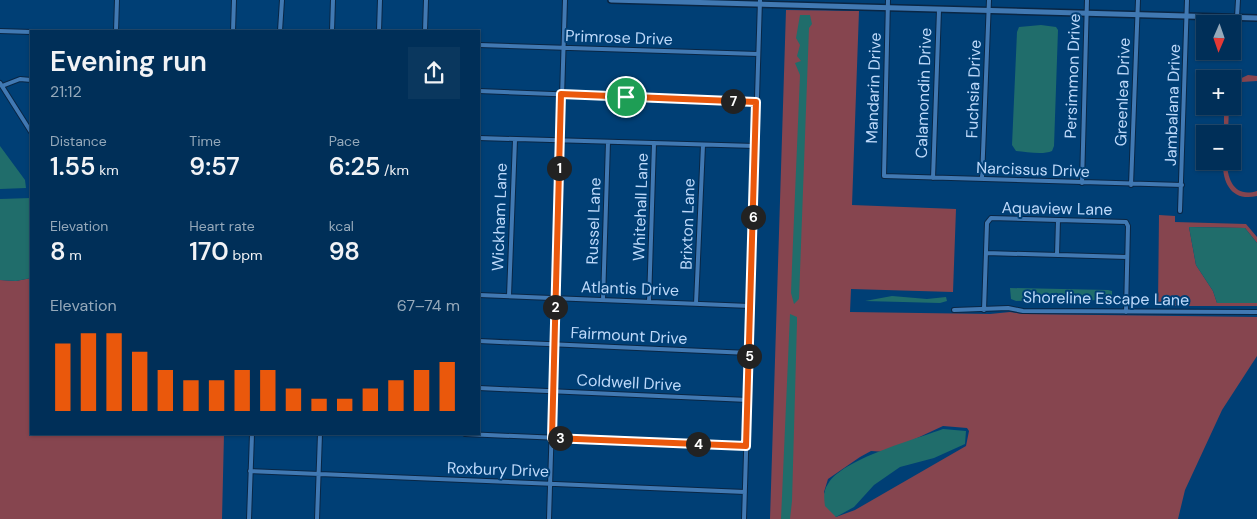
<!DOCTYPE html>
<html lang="en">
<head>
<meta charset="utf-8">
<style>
  :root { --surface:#002f58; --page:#0a375e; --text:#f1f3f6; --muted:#95a9ba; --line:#224a6e; --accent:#ea580c }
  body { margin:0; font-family:"DM Sans",sans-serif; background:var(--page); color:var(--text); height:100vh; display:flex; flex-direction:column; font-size:19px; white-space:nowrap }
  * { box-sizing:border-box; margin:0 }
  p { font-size:16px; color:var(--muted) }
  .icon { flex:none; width:28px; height:28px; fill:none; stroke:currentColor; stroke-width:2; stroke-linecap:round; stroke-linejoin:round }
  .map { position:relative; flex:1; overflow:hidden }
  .sheet { position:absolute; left:30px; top:30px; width:450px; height:405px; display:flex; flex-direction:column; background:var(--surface); border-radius:0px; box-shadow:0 1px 4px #0004,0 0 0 1px var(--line) }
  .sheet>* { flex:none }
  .needle { width:32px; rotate:182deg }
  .fabs { position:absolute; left:1196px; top:15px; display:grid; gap:10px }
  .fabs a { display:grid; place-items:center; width:45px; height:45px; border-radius:0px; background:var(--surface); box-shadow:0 1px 4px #0004,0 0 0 1px var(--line); font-size:25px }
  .pin { position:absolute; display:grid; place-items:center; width:42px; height:42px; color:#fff; margin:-21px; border:2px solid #fff; border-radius:50%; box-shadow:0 1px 5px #0007 }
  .km { position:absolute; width:25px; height:25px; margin:-12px; border-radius:50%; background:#222; color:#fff; font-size:14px; line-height:25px; text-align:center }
  .round { display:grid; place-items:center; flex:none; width:52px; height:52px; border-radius:0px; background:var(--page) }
  .headline { display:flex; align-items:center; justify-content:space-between; height:85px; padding:0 20px }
  h1 { font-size:28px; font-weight:600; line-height:38px }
  .metrics { display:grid; grid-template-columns:repeat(3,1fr); gap:8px; height:85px; padding:5px 20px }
  .metrics div { display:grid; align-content:center }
  .metrics b { font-size:25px; font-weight:600 }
  .metrics small { font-size:14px; font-weight:400 }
  .metrics p { font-size:14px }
  .chart { height:140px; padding:10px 20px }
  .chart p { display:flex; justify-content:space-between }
  .chart svg { width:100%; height:90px; margin-top:5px; stroke:var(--accent); stroke-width:6 }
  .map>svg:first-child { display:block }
  .green { fill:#86454f; fill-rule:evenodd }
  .water { fill:#206d6b }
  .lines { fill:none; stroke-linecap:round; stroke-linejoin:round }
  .minor-casing { stroke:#092644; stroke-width:6 }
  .tertiary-casing { stroke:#092644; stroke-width:8 }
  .minor { stroke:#4179b3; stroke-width:4 }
  .tertiary { stroke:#4179b3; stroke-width:5 }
  .route-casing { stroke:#fff; stroke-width:10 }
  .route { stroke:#ea580c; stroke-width:6 }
  .labels { text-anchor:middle; stroke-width:4; stroke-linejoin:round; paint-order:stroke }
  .street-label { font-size:16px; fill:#bdd9fa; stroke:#003f75 }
</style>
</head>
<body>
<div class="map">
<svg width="1257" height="519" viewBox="0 0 1257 519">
  <rect width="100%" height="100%" fill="#003f75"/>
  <path class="green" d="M786,10L859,11L852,205L956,209L953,292L851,289L850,312L990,314L1010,312L1023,314L1257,317V356L1222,410L1185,490L1178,519H770ZM943,426L967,428L969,431L966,446L855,510L836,517L824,492L828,479L860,457L871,451L887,452Z
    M1248,75L1257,76V81L1242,82L1233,90V82Z
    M1224,106H1229L1228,134H1224Z
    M1223,161H1227C1227,180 1235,198 1257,191V196C1232,202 1222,183 1223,161Z
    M1159,215L1175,216V222L1246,224L1257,237V243L1245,228L1189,227L1196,265L1213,291L1217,303H1257V306H1158Z
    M31,278V434H224L222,519H0V280L16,281Z"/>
  <path class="water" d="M800,15H810L812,24L809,28L799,299L794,304L791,293L792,266L800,75L795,63L801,61L797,56L800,45L796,38Z
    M1041,25L1056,27L1058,30L1054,146L1052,151C1043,155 1027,152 1016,151L1012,145L1017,32L1019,27Z
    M0,146L25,180L26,188L0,189Z
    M31,198V278L16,281L0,280V199Z
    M1189,227L1245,228L1257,243V303H1217L1213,291L1196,265Z
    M1010,288L1108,290L1112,291V300L1016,301L1011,299Z
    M892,296L927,299L946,297L947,301L940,303L865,301Z
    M790,314L797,317V322L792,501L790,519H781Z
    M943,429L966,431L965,444L934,458L900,467L874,485L854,507L836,517L825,506C824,498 823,491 828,484C842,459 916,439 943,429Z"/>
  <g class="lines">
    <defs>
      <path id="minor" d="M888,0L884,176L1182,185
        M1237,17L1238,0
        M0,31L31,32
        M116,31L117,0
        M233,31L234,0
        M280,31L282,0
        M332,31L333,0
        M379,31L380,0
        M425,31L426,0
        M479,45L758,54
        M0,83L31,132
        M2,86L20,79L31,80
        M479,91L757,102
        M479,138L755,146
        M933,178L939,10
        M982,179L989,0
        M1082,183L1087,0
        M1131,185L1138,0
        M1180,211L1187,0
        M986,253L1127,257
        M1057,255L1058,220
        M479,295L750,306
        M509,296L515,140
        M603,300L608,142
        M649,302L654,143
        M696,304L703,145
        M954,310L1008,308L1023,311L1257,312
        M984,310L987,223L991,218L1126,222L1128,226L1126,312
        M479,341L749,353
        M479,388L748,400
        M465,434L746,446
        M250,471L745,492
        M249,519L252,434
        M317,519L320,434
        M549,519L565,0
        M744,519L760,0"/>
      <path id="tertiary" d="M611,0L1257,18"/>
    </defs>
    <use href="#minor" class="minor-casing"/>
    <use href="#tertiary" class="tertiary-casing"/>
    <use href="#minor" class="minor"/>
    <use href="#tertiary" class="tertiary"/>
  </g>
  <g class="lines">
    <defs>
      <path id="route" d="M561,94L756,102L746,446L552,438Z"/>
    </defs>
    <use href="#route" class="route-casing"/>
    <use href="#route" class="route"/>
  </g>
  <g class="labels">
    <g class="street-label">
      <text transform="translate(619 37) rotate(2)" y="6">Primrose Drive</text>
      <text transform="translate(1072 76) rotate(-88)" y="6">Persimmon Drive</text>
      <text transform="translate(873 88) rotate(-88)" y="6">Mandarin Drive</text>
      <text transform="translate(973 89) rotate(-88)" y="6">Fuchsia Drive</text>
      <text transform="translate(1122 92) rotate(-88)" y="6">Greenlea Drive</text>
      <text transform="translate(923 93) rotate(-88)" y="6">Calamondin Drive</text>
      <text transform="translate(1172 105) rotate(-88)" y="6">Jambalana Drive</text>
      <text transform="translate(1033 169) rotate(2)" y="6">Narcissus Drive</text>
      <text transform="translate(640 207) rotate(-88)" y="6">Whitehall Lane</text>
      <text transform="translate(1057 208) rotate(1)" y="6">Aquaview Lane</text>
      <text transform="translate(499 217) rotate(-88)" y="6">Wickham Lane</text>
      <text transform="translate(593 221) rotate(-88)" y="6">Russel Lane</text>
      <text transform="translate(687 224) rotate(-88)" y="6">Brixton Lane</text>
      <text transform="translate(630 288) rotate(2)" y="6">Atlantis Drive</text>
      <text transform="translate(1106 298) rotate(1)" y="6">Shoreline Escape Lane</text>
      <text transform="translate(629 335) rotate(3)" y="6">Fairmount Drive</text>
      <text transform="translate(629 382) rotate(3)" y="6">Coldwell Drive</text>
      <text transform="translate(498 469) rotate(2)" y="6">Roxbury Drive</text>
    </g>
  </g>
</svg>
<div class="fabs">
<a><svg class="needle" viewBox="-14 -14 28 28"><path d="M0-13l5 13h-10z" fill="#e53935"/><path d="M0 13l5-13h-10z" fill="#95a9ba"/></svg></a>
<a>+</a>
<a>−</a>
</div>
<div class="pin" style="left:626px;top:97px;background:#1e9e55"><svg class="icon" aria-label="arrive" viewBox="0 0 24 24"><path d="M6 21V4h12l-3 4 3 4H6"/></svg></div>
<b class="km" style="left:559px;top:168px">1</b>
<b class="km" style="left:555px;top:307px">2</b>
<b class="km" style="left:560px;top:438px">3</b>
<b class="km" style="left:698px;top:444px">4</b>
<b class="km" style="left:749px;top:356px">5</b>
<b class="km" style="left:753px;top:217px">6</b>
<b class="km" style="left:733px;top:101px">7</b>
<section class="sheet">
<div class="headline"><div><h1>Evening run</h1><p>21:12</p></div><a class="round"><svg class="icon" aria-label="share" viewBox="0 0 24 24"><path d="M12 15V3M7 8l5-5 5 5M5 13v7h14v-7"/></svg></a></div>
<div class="metrics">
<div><p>Distance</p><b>1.55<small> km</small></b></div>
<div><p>Time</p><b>9:57</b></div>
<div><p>Pace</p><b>6:25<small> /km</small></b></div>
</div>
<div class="metrics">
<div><p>Elevation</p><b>8<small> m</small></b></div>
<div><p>Heart rate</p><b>170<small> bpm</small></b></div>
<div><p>kcal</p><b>98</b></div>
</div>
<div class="chart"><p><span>Elevation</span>67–74 m</p>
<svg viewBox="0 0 160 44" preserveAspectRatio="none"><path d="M5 44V11M15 44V6M25 44V6M35 44V15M45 44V24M55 44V29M65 44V29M75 44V24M85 44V24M95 44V33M105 44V38M115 44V38M125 44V33M135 44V29M145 44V24M155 44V20"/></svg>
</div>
</section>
</div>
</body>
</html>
